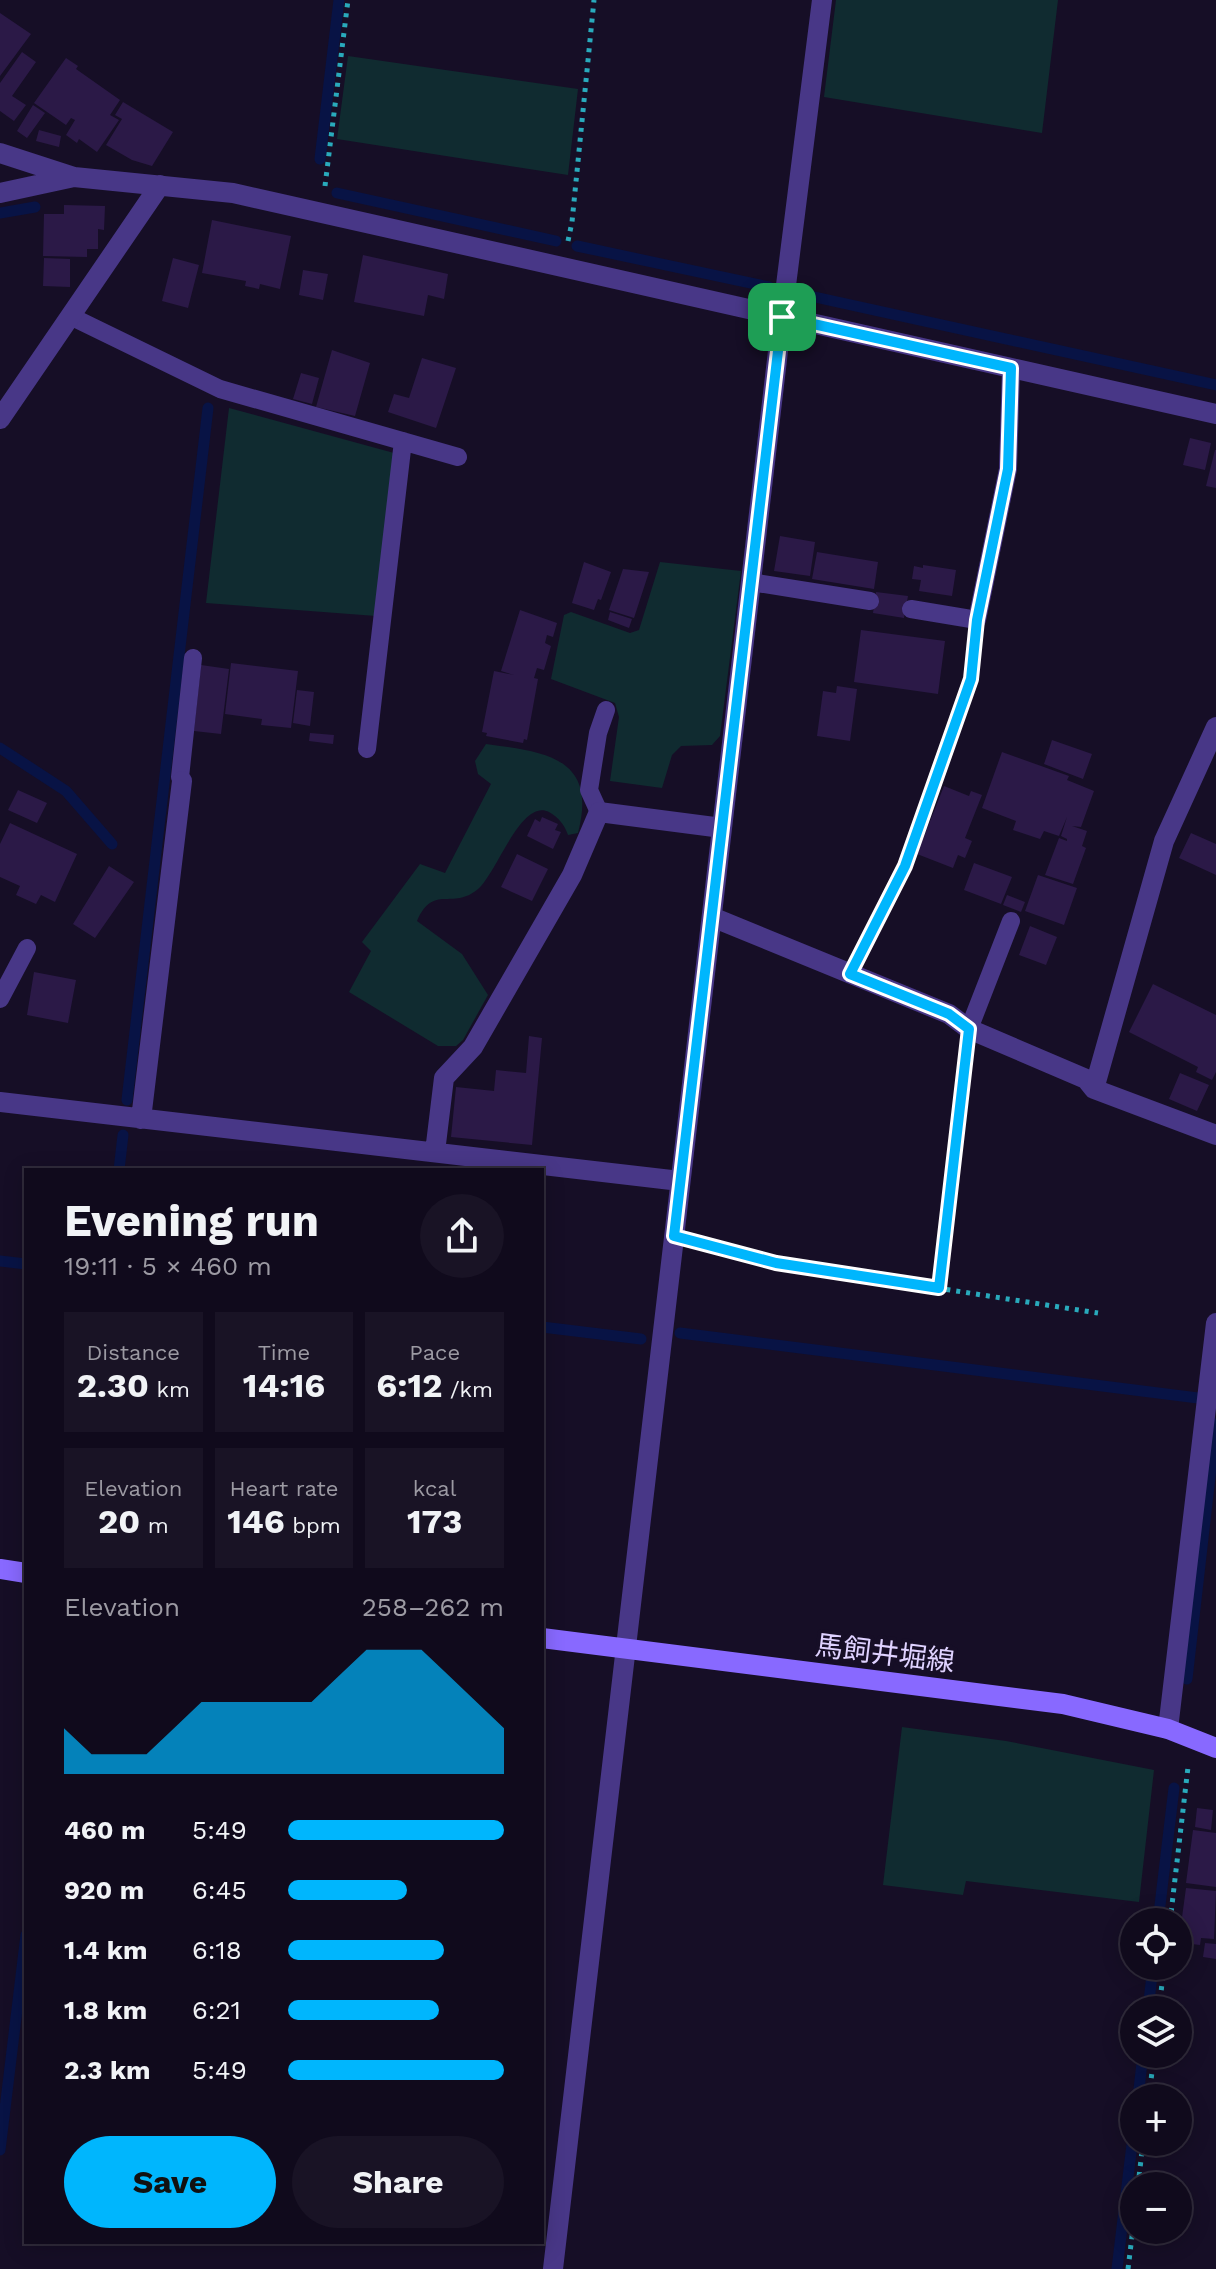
<!DOCTYPE html>
<html lang="en">
<head>
<meta charset="utf-8">
<style>
  :root { --surface:#100a1c; --page:#191325; --text:#f1f3f6; --muted:#9c9aa3; --line:#302b3b; --accent:#00b6fd }
  body { margin:0; font-family:"Work Sans","Noto Sans JP",sans-serif; background:var(--page); color:var(--text); height:100vh; display:flex; flex-direction:column; font-size:30px; white-space:nowrap }
  * { box-sizing:border-box; margin:0 }
  p { font-size:26px; color:var(--muted) }
  .icon { flex:none; width:44px; height:44px; fill:none; stroke:currentColor; stroke-width:2; stroke-linecap:round; stroke-linejoin:round }
  .map { position:relative; flex:1; overflow:hidden }
  .drawer { position:absolute; left:24px; top:1168px; width:520px; height:1076px; display:flex; flex-direction:column; background:var(--surface); border-radius:0px; box-shadow:0 4px 20px #0003,0 0 0 2px var(--line) }
  .drawer>* { flex:none }
  .fabs { position:absolute; left:1120px; top:1908px; display:grid; gap:16px }
  .fabs a { display:grid; place-items:center; width:72px; height:72px; border-radius:50%; background:var(--surface); box-shadow:0 4px 20px #0003,0 0 0 2px var(--line); font-size:40px }
  .pin { position:absolute; display:grid; place-items:center; width:68px; height:68px; color:#fff; margin:-34px; border-radius:16px; box-shadow:0 4px 12px #0006 }
  .round { display:grid; place-items:center; flex:none; width:84px; height:84px; border-radius:42px; background:var(--page) }
  .overview { display:flex; align-items:center; justify-content:space-between; height:136px; padding:0 40px }
  h1 { font-size:44px; font-weight:700; line-height:60px }
  .stats { display:grid; grid-template-columns:repeat(3,1fr); gap:12px; height:136px; padding:8px 40px }
  .stats div { display:grid; align-content:center; border-radius:0px; background:var(--page); text-align:center }
  .stats b { font-size:34px; font-weight:700 }
  .stats small { font-size:22px; font-weight:400 }
  .stats p { font-size:22px }
  .chart { height:224px; padding:16px 40px }
  .chart p { display:flex; justify-content:space-between }
  .chart svg { width:100%; height:144px; margin-top:8px; fill:var(--accent); opacity:.7 }
  .action { display:flex; gap:16px; margin-top:auto; padding:16px 40px }
  .action a { flex:1; height:92px; border-radius:48px; background:var(--accent); color:#111; font-size:32px; font-weight:700; line-height:92px; text-align:center }
  .action a+a { background:var(--page); color:var(--text) }
  ul { padding:0 40px; list-style:none; font-size:26px }
  li { display:grid; grid-template-columns:128px 96px 1fr; align-items:center; height:60px }
  li i { height:20px; border-radius:10px; background:var(--accent) }
  .map>svg:first-child { display:block }
  .green { fill:#102b30 }
  .lines { fill:none; stroke-linecap:round; stroke-linejoin:round }
  .stream { stroke:#081345; stroke-width:11 }
  .building { fill:#2b1947 }
  .path { stroke:#29aabc; stroke-width:5; stroke-dasharray:4 6; stroke-linecap:butt }
  .service { stroke:#483787; stroke-width:18 }
  .minor { stroke:#483787; stroke-width:20 }
  .secondary { stroke:#8869ff; stroke-width:20 }
  .route-casing { stroke:#fff; stroke-width:16 }
  .route { stroke:#00b6fd; stroke-width:10 }
  .labels { text-anchor:middle; stroke-width:8; stroke-linejoin:round; paint-order:stroke }
  .street-label { font-size:28px; fill:#dfd2ff; stroke:#160e26 }
</style>
</head>
<body>
<div class="map">
<svg width="1216" height="2269" viewBox="0 0 1216 2269">
  <rect width="100%" height="100%" fill="#160e26"/>
  <path class="green" d="M836,0H1058L1042,133L824,97Z
    M348,56L578,89L568,175L337,139Z
    M229,408L394,453L376,616L206,603Z
    M660,562L741,571L720,736L712,745L681,746L672,755L662,788L610,781L619,717L615,703L551,679L564,615L571,612L630,633L639,630Z
    M486,744C545,752 598,757 578,833L568,835C564,824 559,818 549,812C521,798 497,873 478,889C452,911 434,883 417,921L462,954L488,995L463,1040L456,1046H438L349,992L371,951L362,942L420,864L445,873L491,784L478,774L475,761Z
    M902,1727L1006,1741L1154,1770L1139,1902L966,1881L963,1895L883,1885Z"/>
  <g class="lines">
    <path class="stream" d="M320,159L339,0
      M337,193L556,241
      M0,213L35,207
      M577,246L769,287
      M801,294L1216,385
      M0,748L66,791L112,844
      M127,1100L208,408
      M119,1170L123,1135
      M0,1261L26,1264
      M542,1327L641,1339
      M680,1333L1198,1398
      M1187,1679L1216,1424
      M1158,1922L1174,1788
      M1148,2010L1153,1966
      M1138,2098L1143,2054
      M0,2150L26,1935
      M1117,2269L1134,2128"/>
  </g>
  <path class="building" d="M0,13L31,34L0,76Z
    M22,52L36,62L12,96L26,105L14,121L0,111V83Z
    M66,58L78,66L76,69L120,100L110,115L119,120L97,152L79,139L77,143L66,135L75,120L71,118L66,125L34,103Z
    M123,102L173,132L152,166L132,160L106,145L122,119L115,115Z
    M33,105L45,113L27,138L17,131Z
    M39,130L61,136L59,147L36,141Z
    M64,205L105,206L104,230L98,229V249H87V257L43,256L44,214H64Z
    M212,220L291,236L280,289L260,284L259,289L245,286L246,281L202,273Z
    M363,255L448,274L444,299L428,295L424,316L354,302Z
    M44,258L70,259V287L43,286Z
    M173,258L199,265L188,308L162,301Z
    M303,270L328,274L323,300L299,295Z
    M332,350L370,363L355,416L316,407Z
    M422,358L456,368L436,428L388,412L394,394L409,398Z
    M301,373L319,378L312,404L293,399Z
    M1190,438L1211,443L1205,470L1183,465Z
    M1215,450H1216V488L1206,486Z
    M780,536L815,542L810,576L774,571Z
    M817,552L878,562L874,589L812,579Z
    M584,562L611,572L601,600L598,599L594,610L572,603Z
    M923,565L956,570L952,596L919,591L921,580L912,579L914,566L923,568Z
    M623,569L649,572L634,618L609,610Z
    M876,592L908,596L904,618L873,613Z
    M520,610L557,623L553,637L547,635L545,643L551,646L544,670L537,668L534,678L538,679L527,740L524,739L523,743L486,736L487,733L482,732L494,671L514,675L501,671Z
    M610,612L632,619L629,628L608,620Z
    M861,630L945,641L938,694L854,682Z
    M231,663L298,671L291,728L261,725L262,719L225,714Z
    M201,665L229,669L221,734L194,731Z
    M837,686L857,689L850,741L817,736L823,691L836,693Z
    M297,690L314,692L310,726L293,723Z
    M310,733L334,735L333,744L309,741Z
    M1052,740L1092,754L1083,779L1044,764Z
    M1002,752L1069,776L1067,780L1094,791L1081,827L1072,826L1087,831L1082,846L1086,848L1073,884L1045,875L1059,838L1067,841V839L1061,836L1067,817L1059,836L1044,831L1040,839L1013,830L1016,821L982,808Z
    M944,786L969,796L971,791L982,795L965,838L972,841L965,858L958,855L953,868L917,854Z
    M18,790L47,803L37,823L8,810Z
    M542,817L558,824L555,830L561,832L553,849L527,836L535,819L540,822Z
    M10,823L77,854L55,902L41,895L36,904L16,895L20,886L0,877V844Z
    M1191,833L1216,844V875L1179,858Z
    M517,854L548,869L532,901L501,887Z
    M974,863L1012,877L1001,904L964,890Z
    M109,866L134,882L95,938L73,924Z
    M1038,875L1077,888L1064,925L1025,911Z
    M1007,895L1025,902L1021,912L1003,905Z
    M1030,926L1057,937L1046,965L1019,955Z
    M34,972L76,980L68,1023L27,1015Z
    M1153,984L1216,1015V1072L1212,1080L1196,1072L1198,1067L1129,1032Z
    M529,1036L542,1038L532,1145L451,1137L456,1087L494,1091L496,1070L526,1073Z
    M1180,1073L1209,1085L1197,1111L1169,1099Z
    M1197,1808L1213,1810L1211,1830L1195,1827Z
    M1193,1830L1216,1833V1887L1186,1883Z
    M1186,1888L1216,1891L1214,1939L1201,1938L1200,1945L1183,1943L1184,1932H1180Z
    M1205,1943L1216,1944V1959L1203,1957Z"/>
  <g class="lines">
    <path class="path" d="M325,186L348,0
      M568,241L572,222L594,0
      M862,952L905,866L971,679L975,644
      M701,1243L776,1263L1098,1313
      M939,1288L965,1058
      M1170,1922L1188,1767
      M1159,2010L1164,1966
      M1149,2098L1154,2054
      M1138,2186L1143,2142
      M1128,2269L1134,2220"/>
    <path class="service" d="M70,316L220,389L458,457
      M751,582L870,601
      M911,609L977,620L1008,469L1011,368
      M367,749L403,441
      M182,781L180,777L193,658
      M599,812L589,790L598,733L606,710
      M0,999L27,948
      M969,1029L1011,921"/>
    <path class="minor" d="M0,153L74,177L233,193L1216,414
      M0,193L74,177
      M0,419L160,185
      M712,917L949,1014L969,1029L1086,1079L1094,1089L1216,1135
      M1094,1089L1164,841L1216,727
      M0,1102L680,1181
      M141,1119L182,781
      M435,1152L444,1078L473,1047L572,875L599,812L722,828
      M1168,1729L1216,1323
      M553,2269L782,317L822,0"/>
    <path class="secondary" d="M0,1569L26,1573
      M542,1638L1063,1704L1168,1729L1216,1748"/>
  </g>
  <g class="lines">
    <defs>
      <path id="route" d="M782,317L1011,368L1008,469L977,620L971,679L905,866L850,974L949,1014L969,1029L939,1288L776,1263L674,1236Z"/>
    </defs>
    <use href="#route" class="route-casing"/>
    <use href="#route" class="route"/>
  </g>
  <g class="labels">
    <g class="street-label">
      <text transform="translate(885 1653) rotate(7)" y="10">馬飼井堀線</text>
    </g>
  </g>
</svg>
<div class="fabs">
<a><svg class="icon" aria-label="locate" viewBox="0 0 24 24"><circle cx="12" cy="12" r="6"/><path d="M12 2v4M12 18v4M2 12h4M18 12h4"/></svg></a>
<a><svg class="icon" aria-label="layers" viewBox="0 0 24 24"><path d="M12 4l9 5-9 5-9-5zM3 14l9 5 9-5"/></svg></a>
<a>+</a>
<a>−</a>
</div>
<div class="pin" style="left:782px;top:317px;background:#1e9e55"><svg class="icon" aria-label="arrive" viewBox="0 0 24 24"><path d="M6 21V4h12l-3 4 3 4H6"/></svg></div>
<section class="drawer">
<div class="overview"><div><h1>Evening run</h1><p>19:11 · 5 × 460 m</p></div><a class="round"><svg class="icon" aria-label="share" viewBox="0 0 24 24"><path d="M12 15V3M7 8l5-5 5 5M5 13v7h14v-7"/></svg></a></div>
<div class="stats">
<div><p>Distance</p><b>2.30<small> km</small></b></div>
<div><p>Time</p><b>14:16</b></div>
<div><p>Pace</p><b>6:12<small> /km</small></b></div>
</div>
<div class="stats">
<div><p>Elevation</p><b>20<small> m</small></b></div>
<div><p>Heart rate</p><b>146<small> bpm</small></b></div>
<div><p>kcal</p><b>173</b></div>
</div>
<div class="chart"><p><span>Elevation</span>258–262 m</p>
<svg viewBox="0 0 160 44" preserveAspectRatio="none"><path d="M0 44V30L10 38L20 38L30 38L40 30L50 22L60 22L70 22L80 22L90 22L100 14L110 6L120 6L130 6L140 14L150 22L160 30V44z"/></svg>
</div>
<ul>
<li><b>460 m</b>5:49<i style="width:100%"></i></li>
<li><b>920 m</b>6:45<i style="width:55%"></i></li>
<li><b>1.4 km</b>6:18<i style="width:72%"></i></li>
<li><b>1.8 km</b>6:21<i style="width:70%"></i></li>
<li><b>2.3 km</b>5:49<i style="width:100%"></i></li>
</ul>
<div class="action"><a>Save</a><a>Share</a></div>
</section>
</div>
</body>
</html>
